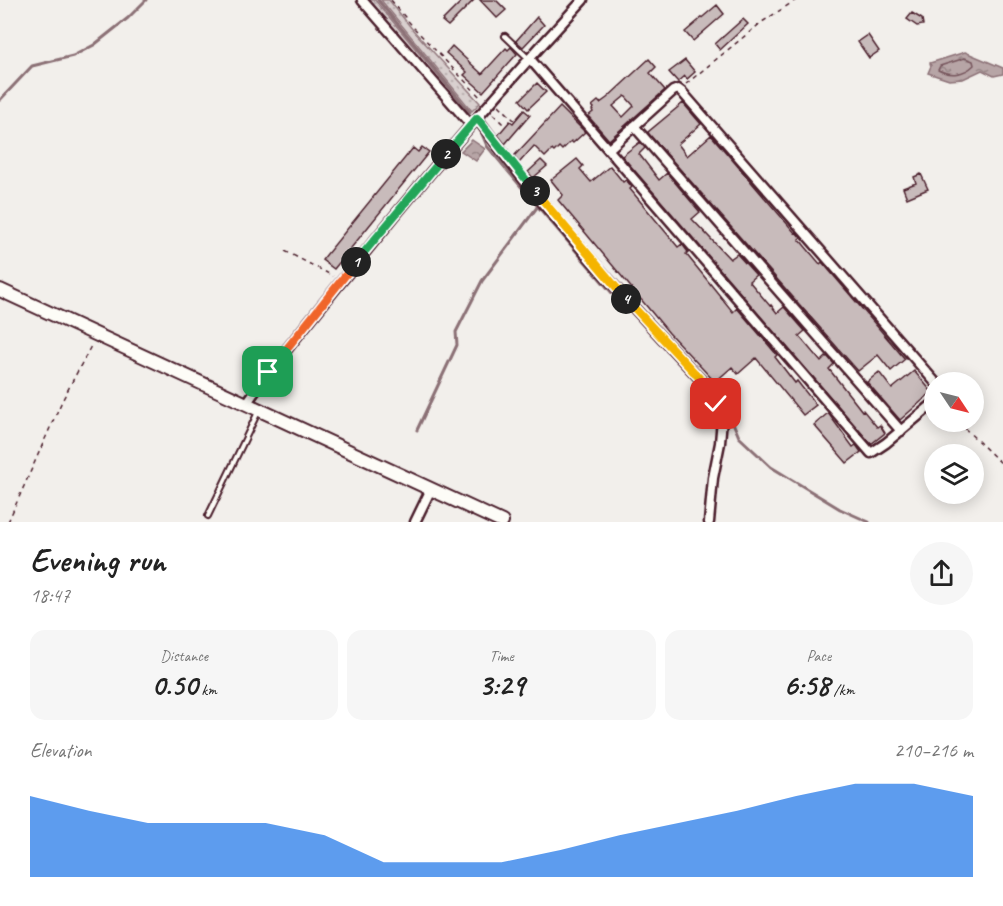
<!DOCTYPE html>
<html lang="en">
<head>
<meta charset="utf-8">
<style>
  :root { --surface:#fff; --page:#f6f6f6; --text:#222; --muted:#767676; --accent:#1a73e8 }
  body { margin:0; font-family:Caveat,sans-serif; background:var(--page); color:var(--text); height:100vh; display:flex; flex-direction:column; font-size:22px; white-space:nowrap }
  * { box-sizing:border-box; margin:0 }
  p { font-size:20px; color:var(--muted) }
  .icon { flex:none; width:33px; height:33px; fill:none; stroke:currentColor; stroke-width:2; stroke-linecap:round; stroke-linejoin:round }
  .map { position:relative; height:522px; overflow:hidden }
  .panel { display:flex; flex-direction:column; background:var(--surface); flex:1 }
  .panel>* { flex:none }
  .needle { width:39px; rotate:125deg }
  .tools { position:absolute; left:924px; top:372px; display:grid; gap:12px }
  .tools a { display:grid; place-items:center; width:60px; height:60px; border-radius:50%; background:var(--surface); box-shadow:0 3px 15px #0003; font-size:30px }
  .pin { position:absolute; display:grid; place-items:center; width:51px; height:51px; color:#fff; margin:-26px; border-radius:12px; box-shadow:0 3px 9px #0006 }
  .km { position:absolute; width:30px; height:30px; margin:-15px; border-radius:50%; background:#222; color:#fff; font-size:16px; line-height:30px; text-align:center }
  .round { display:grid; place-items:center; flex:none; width:63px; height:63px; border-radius:32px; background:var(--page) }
  .head { display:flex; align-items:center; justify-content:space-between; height:102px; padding:0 30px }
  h1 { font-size:33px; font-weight:700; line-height:45px }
  .figures { display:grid; grid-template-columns:repeat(3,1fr); gap:9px; height:102px; padding:6px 30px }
  .figures div { display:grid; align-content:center; border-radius:15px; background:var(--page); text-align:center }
  .figures b { font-size:30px; font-weight:700 }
  .figures small { font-size:16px; font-weight:400 }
  .figures p { font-size:16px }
  .chart { height:168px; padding:12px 30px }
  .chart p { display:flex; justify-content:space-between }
  .chart svg { width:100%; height:108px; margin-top:6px; fill:var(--accent); opacity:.7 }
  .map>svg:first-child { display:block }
  .grass { fill:url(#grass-dots); stroke:#92787d; stroke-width:1.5 }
  .water { fill:url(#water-ripples); stroke:#8b6f75; stroke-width:1.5 }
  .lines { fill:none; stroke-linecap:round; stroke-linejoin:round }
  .shore { stroke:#76555c; stroke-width:1.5 }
  .stream { stroke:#8b6f75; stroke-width:3 }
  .building { fill:#c8bbbb; stroke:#4a1f2b; stroke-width:1.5; fill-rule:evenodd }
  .lane-casing { stroke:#4a1f2b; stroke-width:8 }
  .street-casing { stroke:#4a1f2b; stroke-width:13 }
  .secondary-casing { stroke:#4a1f2b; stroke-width:16 }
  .path { stroke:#4a1f2b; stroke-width:1.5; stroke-dasharray:4.5 4.5; stroke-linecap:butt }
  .lane { stroke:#fdfcf7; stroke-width:4 }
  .street { stroke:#fdfcf7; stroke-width:8 }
  .secondary { stroke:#fdfcf7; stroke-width:12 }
  .split-1-casing { stroke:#fff; stroke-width:12 }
  .split-2-casing { stroke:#fff; stroke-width:12 }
  .split-3-casing { stroke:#fff; stroke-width:12 }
  .split-4-casing { stroke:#fff; stroke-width:12 }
  .split-5-casing { stroke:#fff; stroke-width:12 }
  .split-1 { stroke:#f0652b; stroke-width:8 }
  .split-2 { stroke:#22a559; stroke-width:8 }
  .split-3 { stroke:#22a559; stroke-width:8 }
  .split-4 { stroke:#f5b400; stroke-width:8 }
  .split-5 { stroke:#f5b400; stroke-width:8 }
</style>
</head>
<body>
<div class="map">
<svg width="1003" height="522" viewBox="0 0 1003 522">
  <defs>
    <pattern id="grass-dots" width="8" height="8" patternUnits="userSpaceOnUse" patternTransform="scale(1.5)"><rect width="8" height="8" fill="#d9d0cf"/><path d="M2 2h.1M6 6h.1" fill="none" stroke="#bcb2b2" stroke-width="1.8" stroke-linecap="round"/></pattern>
    <pattern id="water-ripples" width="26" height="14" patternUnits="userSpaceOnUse" patternTransform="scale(1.5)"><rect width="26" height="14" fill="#b7a5a6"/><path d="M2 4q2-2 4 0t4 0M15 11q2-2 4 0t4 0" fill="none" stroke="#978687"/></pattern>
  </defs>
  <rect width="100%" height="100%" fill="#f2efeb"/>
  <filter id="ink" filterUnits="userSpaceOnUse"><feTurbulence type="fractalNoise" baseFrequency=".0167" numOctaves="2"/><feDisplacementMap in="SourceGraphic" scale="12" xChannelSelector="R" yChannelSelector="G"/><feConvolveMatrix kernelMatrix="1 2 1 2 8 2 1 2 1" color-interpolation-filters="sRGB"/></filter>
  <g filter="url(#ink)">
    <path class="grass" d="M366,0H375L469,113L467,115Z
      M381,0H389L413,30L480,103L472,111Z"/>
    <path class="water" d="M965,52L1003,68V74L994,76L982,70L963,79L949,80L928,73L931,66L930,63Z
      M472,140L485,149L476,161L461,151Z"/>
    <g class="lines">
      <path class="shore" d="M965,58L973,61L974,65C964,75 950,76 938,70L940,66Z"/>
      <path class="stream" d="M378,0L470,112
        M0,100L32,66L73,56L94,45L128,18L146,0
        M479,127L487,146L528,195L612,293L647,328
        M719,404L731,418L739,437L771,467L840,509L869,522
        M417,430L457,345L456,332L482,281L538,206"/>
    </g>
    <path class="building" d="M463,0H474L448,26L442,21Z
      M480,0H496L506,10L497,18Z
      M717,5L724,14L693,41L685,32Z
      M912,13L922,19L923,25L917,26L907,19Z
      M537,17L544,25L523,47L516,41Z
      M743,19L748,24L720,50L715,44Z
      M868,35L879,51L869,58L858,42Z
      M452,46L482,74L506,48L508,50L511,47L517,54L483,92L464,75L467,72L446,53Z
      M649,59L656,67L650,73L665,90L609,140L588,116L593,112L592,110L594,108L592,106L598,101L600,103L607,98ZM625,96L634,106L623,117L613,106Z
      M685,60L695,72L687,79L685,76L678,82L669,72Z
      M537,83L546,92L528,109L520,100Z
      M683,103L701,124L678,144L687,156L711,135L795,233L796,232L801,238L799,239L820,264L822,262L834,276L905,359L891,371L878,355L858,371L649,134L648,132Z
      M560,107L585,132L573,143L571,141L562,150L559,147L554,152L552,150L545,157L534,146L519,163L514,156Z
      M524,110L530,115L505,144L498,135L510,121L513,123Z
      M640,142L645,148L639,154L659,180L667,173L700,212L692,219L730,259L737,254L756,275L749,281L770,306L771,305L777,313L784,307L805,331L799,336L821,362L827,356L834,364L829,369L862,411L863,410L877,427L880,425L885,433L871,444L622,156Z
      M422,147L429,152L334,269L322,260L413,148L418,152Z
      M577,159L583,166L580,169L591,182L610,166L623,182L626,180L632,187L630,189L678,247L682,244L688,252L686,254L733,312L737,308L777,355L775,357L795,383L797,381L816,405L803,415L756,358L738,374L732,367L715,382L669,333L558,200L563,195L551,180Z
      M541,160L547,166L533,178L528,172Z
      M921,174L928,189L907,198L903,188L916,183L914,177Z
      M914,371L932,392L900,420L867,382L879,372L892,389Z
      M828,413L853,447L856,445L861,452L847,463L814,425Z"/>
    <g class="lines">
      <defs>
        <path id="lane" d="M505,36L528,58
          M208,516L259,410"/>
        <path id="street" d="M362,0L471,125
          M530,59L871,453L886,443L934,403
          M477,118C549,217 633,308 717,397L716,404L722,418L720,443L713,478L709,522
          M634,126L901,431
          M609,149L673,91L678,89L682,92L935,382
          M246,404C281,354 320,308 358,261C430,171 505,84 583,0
          M415,522L431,489"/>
        <path id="secondary" d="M0,290L502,522"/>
      </defs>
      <use href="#lane" class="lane-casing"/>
      <use href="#street" class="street-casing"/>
      <use href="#secondary" class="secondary-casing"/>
      <path class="path" d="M391,0L414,28L482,99
        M686,84L762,22L796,0
        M499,105L514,120
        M493,114L505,126
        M285,251L333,276
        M958,422L1003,465
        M8,522L62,401L92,344"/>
      <use href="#lane" class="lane"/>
      <use href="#street" class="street"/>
      <use href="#secondary" class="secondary"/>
    </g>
  </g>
  <g class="lines" filter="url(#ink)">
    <defs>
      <path id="split-1" d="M268,372L356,262"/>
      <path id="split-2" d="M356,262L446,154"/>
      <path id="split-3" d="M446,154L477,118L535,191"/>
      <path id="split-4" d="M535,191L626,299"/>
      <path id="split-5" d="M626,299L717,397L716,404"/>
    </defs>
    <use href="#split-1" class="split-1-casing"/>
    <use href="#split-2" class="split-2-casing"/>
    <use href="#split-3" class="split-3-casing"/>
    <use href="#split-4" class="split-4-casing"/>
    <use href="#split-5" class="split-5-casing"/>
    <use href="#split-1" class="split-1"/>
    <use href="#split-2" class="split-2"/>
    <use href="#split-3" class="split-3"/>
    <use href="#split-4" class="split-4"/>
    <use href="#split-5" class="split-5"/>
  </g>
</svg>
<div class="tools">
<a><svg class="needle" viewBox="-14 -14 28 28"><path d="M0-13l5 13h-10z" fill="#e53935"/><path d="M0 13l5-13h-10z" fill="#767676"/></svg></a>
<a><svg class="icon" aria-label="layers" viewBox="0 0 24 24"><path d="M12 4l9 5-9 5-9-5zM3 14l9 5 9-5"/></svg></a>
</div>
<div class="pin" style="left:268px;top:372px;background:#1e9e55"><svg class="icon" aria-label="arrive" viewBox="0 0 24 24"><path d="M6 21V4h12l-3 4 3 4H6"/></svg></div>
<div class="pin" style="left:716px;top:404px;background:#d93025"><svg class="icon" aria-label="check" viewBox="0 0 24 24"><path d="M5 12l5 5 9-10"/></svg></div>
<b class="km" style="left:356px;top:262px">1</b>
<b class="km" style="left:446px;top:154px">2</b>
<b class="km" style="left:535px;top:191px">3</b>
<b class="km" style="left:626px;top:299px">4</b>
</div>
<section class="panel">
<div class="head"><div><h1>Evening run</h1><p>18:47</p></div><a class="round"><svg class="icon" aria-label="share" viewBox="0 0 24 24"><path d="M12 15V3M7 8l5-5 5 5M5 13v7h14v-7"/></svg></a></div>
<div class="figures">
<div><p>Distance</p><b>0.50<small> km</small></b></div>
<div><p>Time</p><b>3:29</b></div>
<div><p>Pace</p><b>6:58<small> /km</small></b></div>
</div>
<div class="chart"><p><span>Elevation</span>210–216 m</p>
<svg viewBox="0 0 160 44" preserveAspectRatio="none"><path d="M0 44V11L10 17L20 22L30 22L40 22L50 27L60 38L70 38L80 38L90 33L100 27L110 22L120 17L130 11L140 6L150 6L160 11V44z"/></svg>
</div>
</section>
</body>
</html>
